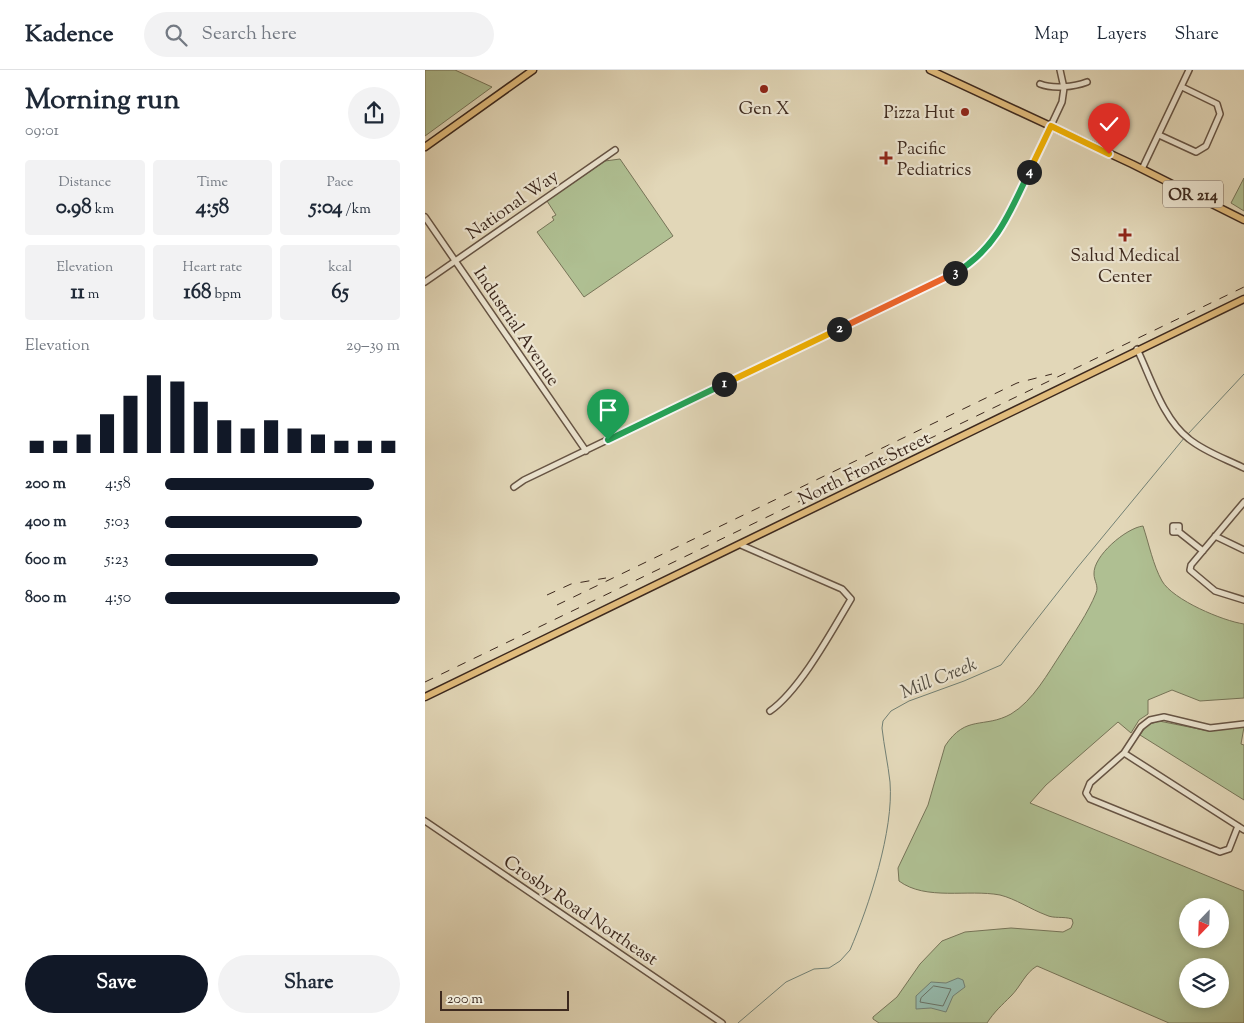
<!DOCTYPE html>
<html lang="en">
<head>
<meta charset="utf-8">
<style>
  :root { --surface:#fff; --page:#f2f2f3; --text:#1f2937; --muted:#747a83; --line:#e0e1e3; --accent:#111827 }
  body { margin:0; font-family:"Sorts Mill Goudy",serif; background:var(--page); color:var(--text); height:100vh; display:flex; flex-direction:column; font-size:19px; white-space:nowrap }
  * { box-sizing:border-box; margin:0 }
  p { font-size:16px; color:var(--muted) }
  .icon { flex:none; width:28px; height:28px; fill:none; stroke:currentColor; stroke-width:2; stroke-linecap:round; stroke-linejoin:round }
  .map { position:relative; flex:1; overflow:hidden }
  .drawer { display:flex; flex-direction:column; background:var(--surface); width:425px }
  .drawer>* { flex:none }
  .needle { width:32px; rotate:203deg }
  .buttons { position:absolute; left:754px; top:828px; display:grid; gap:10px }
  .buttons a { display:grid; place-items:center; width:50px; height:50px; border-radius:50%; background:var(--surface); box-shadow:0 2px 8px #0003; font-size:25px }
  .scale { position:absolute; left:15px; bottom:12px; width:129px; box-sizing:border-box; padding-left:5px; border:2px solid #3d291e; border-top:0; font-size:14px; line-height:18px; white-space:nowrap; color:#3d291e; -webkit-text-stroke:4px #ece5d1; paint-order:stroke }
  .pin { position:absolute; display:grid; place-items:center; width:42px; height:42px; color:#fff; margin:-51px -21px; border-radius:50% 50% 50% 0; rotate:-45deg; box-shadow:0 0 5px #0007 }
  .pin .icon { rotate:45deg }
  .km { position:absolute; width:25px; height:25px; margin:-12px; border-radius:50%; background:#222; color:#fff; font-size:14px; line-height:25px; text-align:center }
  .round { display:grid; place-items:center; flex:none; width:52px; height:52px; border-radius:26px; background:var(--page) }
  .head { display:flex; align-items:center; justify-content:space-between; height:85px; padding:0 25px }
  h1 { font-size:28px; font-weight:700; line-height:38px }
  .metrics { display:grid; grid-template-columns:repeat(3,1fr); gap:8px; height:85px; padding:5px 25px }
  .metrics div { display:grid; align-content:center; border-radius:5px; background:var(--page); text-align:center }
  .metrics b { font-size:21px; font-weight:700 }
  .metrics small { font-size:14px; font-weight:400 }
  .metrics p { font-size:14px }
  .chart { height:140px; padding:10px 25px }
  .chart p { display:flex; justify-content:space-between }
  .chart svg { width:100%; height:90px; margin-top:5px; stroke:var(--accent); stroke-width:6 }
  .cta { display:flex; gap:10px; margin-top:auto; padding:10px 25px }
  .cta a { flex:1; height:58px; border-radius:30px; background:var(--accent); color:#fff; font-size:20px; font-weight:700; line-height:58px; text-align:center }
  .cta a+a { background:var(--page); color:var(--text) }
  ul { padding:0 25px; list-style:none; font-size:16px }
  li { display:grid; grid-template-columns:80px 60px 1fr; align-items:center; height:38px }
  li i { height:12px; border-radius:6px; background:var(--accent) }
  header { display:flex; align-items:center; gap:30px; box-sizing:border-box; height:70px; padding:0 25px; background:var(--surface); border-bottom:1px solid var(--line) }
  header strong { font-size:24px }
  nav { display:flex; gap:28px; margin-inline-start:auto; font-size:18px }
  .search { width:350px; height:45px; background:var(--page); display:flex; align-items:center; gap:12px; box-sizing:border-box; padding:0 18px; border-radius:28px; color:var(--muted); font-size:19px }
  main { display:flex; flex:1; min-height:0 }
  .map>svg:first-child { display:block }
  .green { fill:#afbf92; stroke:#767458; fill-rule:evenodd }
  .water { fill:#95baad; stroke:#728074 }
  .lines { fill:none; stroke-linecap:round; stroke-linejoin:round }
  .shore { stroke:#697266; stroke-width:1 }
  .stream { stroke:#728074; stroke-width:1 }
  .minor-casing { stroke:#665444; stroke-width:8 }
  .major-casing { stroke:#3d291e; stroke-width:9 }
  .minor { stroke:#ece5d1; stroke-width:5 }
  .major { stroke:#e1bc7c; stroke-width:6 }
  .rail { stroke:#3d291e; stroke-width:1; stroke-dasharray:9 9; stroke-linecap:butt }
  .split-1-casing { stroke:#fff; stroke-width:10 }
  .split-2-casing { stroke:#fff; stroke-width:10 }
  .split-3-casing { stroke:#fff; stroke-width:10 }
  .split-4-casing { stroke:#fff; stroke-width:10 }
  .split-5-casing { stroke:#fff; stroke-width:10 }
  .split-1 { stroke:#22a559; stroke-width:6 }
  .split-2 { stroke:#f5b400; stroke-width:6 }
  .split-3 { stroke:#f0652b; stroke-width:6 }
  .split-4 { stroke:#22a559; stroke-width:6 }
  .split-5 { stroke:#f5b400; stroke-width:6 }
  .poi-dot { fill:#8f2418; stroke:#ece5d1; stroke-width:2 }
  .labels { text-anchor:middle; stroke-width:4.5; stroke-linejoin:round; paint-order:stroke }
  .shield { fill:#ece5d1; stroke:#726154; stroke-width:1 }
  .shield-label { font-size:16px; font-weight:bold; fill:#3d291e }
  .poi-label { font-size:18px; fill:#3d291e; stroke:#ece5d1 }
  .street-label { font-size:18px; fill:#3d291e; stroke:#ece5d1 }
  .water-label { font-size:19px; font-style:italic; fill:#534d42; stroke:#ece5d1 }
</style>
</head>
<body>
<header>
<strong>Kadence</strong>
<div class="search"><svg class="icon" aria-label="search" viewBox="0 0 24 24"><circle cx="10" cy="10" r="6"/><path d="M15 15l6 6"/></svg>Search here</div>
<nav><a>Map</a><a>Layers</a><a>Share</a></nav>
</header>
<main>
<section class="drawer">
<div class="head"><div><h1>Morning run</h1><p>09:01</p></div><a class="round"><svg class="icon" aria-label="share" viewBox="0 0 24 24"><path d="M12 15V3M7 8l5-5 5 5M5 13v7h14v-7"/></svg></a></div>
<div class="metrics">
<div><p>Distance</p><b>0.98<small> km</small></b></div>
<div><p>Time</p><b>4:58</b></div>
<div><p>Pace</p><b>5:04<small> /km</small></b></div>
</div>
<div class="metrics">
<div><p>Elevation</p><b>11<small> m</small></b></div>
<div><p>Heart rate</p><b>168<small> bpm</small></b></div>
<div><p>kcal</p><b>65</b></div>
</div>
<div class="chart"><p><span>Elevation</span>29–39 m</p>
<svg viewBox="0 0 160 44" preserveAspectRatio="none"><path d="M5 44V38M15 44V38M25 44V35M35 44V25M45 44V16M55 44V6M65 44V9M75 44V19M85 44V28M95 44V32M105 44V28M115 44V32M125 44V35M135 44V38M145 44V38M155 44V38"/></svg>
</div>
<ul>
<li><b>200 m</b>4:58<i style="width:89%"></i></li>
<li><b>400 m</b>5:03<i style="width:84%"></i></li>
<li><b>600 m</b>5:23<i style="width:65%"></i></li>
<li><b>800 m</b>4:50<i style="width:100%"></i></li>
</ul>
<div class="cta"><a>Save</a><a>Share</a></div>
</section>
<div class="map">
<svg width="819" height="953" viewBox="0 0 819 953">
  <rect width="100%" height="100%" fill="#e2d7b8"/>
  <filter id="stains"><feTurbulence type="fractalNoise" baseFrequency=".004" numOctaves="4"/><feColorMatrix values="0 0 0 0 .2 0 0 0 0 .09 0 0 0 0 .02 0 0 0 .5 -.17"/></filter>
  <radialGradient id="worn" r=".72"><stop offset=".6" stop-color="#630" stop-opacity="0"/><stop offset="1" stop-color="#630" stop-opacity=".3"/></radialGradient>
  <path class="green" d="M0,0H30L67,17L0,66Z
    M195,89L248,166L159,227L112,162L129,150L127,147L131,145L122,131L180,91Z
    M819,108V141L806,133Z
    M718,456C724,474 728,495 737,511C748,530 798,551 819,554V628L775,631L747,620L723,630V644L714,650L706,663L693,652L621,715L605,733L819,821V953H744L612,896C600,903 596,916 586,926C577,935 569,942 562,953H454L448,949V947L472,927L495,894L517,871L540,862L586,858L638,862L646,858L648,853L647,849C638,846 629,849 621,845C605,839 591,829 575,825C543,819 501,831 474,811L473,798L503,735L520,676C541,644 559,659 586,644C608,631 623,603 637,582C649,563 663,543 671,523C674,516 669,511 669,504C668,486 701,458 718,456ZM762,836H795V869H762ZM762,896H795V929H762Z
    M734,651L784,661L819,657L816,674L819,675V730L715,665L722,655Z"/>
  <path class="water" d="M533,908L538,910L540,917L528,926L521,942L506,938L491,939V926L506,912L521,913Z"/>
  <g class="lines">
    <path class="shore" d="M509,916L526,919L518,936L495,932L496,928Z"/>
    <path class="stream" d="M763,364L819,304
      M313,953L361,912L389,899L404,898L415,891L425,880C444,836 469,760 465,712C463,694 459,676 457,658L458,651L466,641L484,631L539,611L576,595L652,498L760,367"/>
    <defs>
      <path id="minor" d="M615,14C628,19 649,17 662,12
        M734,65L771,82L781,76L795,44L792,34L757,17
        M717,99L764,0
        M0,147L161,381
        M0,212L190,80
        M712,279C726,308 738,349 764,369C780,382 801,389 819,398
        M89,417L99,410L529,203C570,180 585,144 603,104C614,80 626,56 637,32L639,18L635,0
        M819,432L766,495L765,500L790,521L819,530
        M754,462V456H748V462H754L778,481
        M790,466L819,480
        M316,475L417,519L426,529C407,561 375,620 345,641
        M699,683L819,760
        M0,751L297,953
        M813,756L804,779L795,782L665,729L661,723L665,713L699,683L716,657L725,650L739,647L785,658L819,654"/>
      <path id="major" d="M505,0L707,94L819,150
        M0,77L108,0
        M0,627L819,229"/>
    </defs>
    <use href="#minor" class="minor-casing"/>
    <use href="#major" class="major-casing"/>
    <use href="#minor" class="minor"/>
    <use href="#major" class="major"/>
    <path class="rail" d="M122,525L146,514L181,508
      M132,535L592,313L627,304
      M0,612L819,217"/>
  </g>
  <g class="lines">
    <defs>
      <path id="split-1" d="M183,370L299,314"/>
      <path id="split-2" d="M299,314L414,259"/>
      <path id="split-3" d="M414,259L530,203"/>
      <path id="split-4" d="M530,203C570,180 585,143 604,102"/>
      <path id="split-5" d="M604,102L626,56L684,84"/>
    </defs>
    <use href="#split-1" class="split-1-casing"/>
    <use href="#split-2" class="split-2-casing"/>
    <use href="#split-3" class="split-3-casing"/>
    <use href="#split-4" class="split-4-casing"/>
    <use href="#split-5" class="split-5-casing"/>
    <use href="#split-1" class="split-1"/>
    <use href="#split-2" class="split-2"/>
    <use href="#split-3" class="split-3"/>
    <use href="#split-4" class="split-4"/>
    <use href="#split-5" class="split-5"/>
  </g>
  <g class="poi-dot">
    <circle cx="339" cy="19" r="5"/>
    <circle cx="540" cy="42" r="5"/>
    <path d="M458.5 80.5h5v5h5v5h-5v5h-5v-5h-5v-5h5z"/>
    <path d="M697.5 157.5h5v5h5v5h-5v5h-5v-5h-5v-5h5z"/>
  </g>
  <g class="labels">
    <rect class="shield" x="738" y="110.5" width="60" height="27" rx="4"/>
    <g class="shield-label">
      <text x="768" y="130">OR 214</text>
    </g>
    <g class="poi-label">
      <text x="339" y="44">Gen X</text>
      <text x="530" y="48" text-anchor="end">Pizza Hut</text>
      <text x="472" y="84" text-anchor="start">Pacific<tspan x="472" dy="21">Pediatrics</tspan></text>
      <text x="700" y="191">Salud Medical<tspan x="700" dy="21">Center</tspan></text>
    </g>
    <g class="street-label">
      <text transform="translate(87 134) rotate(-35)" y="6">National Way</text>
      <text transform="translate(92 256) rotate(56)" y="6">Industrial Avenue</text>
      <text transform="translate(439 398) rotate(-26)" y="6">North Front Street</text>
      <text transform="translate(156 840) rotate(34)" y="6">Crosby Road Northeast</text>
    </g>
    <g class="water-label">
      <text transform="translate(513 607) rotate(-22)" y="7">Mill Creek</text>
    </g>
  </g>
  <rect width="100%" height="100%" filter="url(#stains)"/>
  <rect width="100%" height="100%" fill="url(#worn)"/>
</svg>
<div class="buttons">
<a><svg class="needle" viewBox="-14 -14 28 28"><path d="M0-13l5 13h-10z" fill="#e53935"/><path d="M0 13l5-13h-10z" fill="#747a83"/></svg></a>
<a><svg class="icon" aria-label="layers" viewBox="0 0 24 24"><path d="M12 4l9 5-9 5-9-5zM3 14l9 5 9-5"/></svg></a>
</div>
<div class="scale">200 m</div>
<div class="pin" style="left:183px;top:370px;background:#1e9e55"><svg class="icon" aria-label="arrive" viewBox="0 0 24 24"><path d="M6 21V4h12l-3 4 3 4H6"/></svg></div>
<div class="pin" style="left:684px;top:84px;background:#d93025"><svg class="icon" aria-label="check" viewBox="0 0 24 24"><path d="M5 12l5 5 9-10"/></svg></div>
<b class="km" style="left:299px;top:314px">1</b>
<b class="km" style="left:414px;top:259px">2</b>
<b class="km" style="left:530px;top:203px">3</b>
<b class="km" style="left:604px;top:102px">4</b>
</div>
</main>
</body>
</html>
